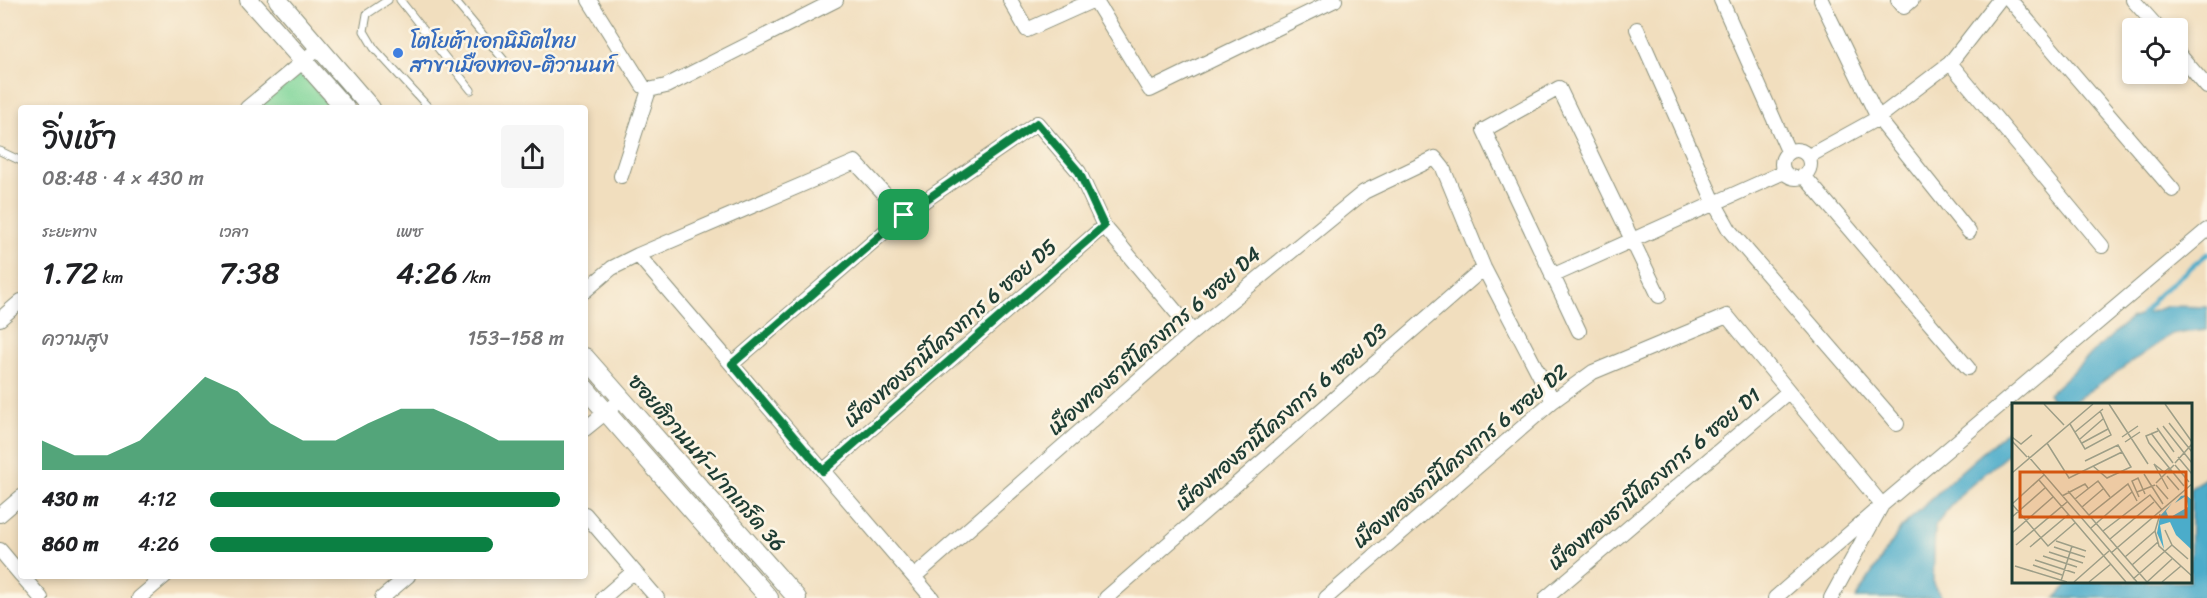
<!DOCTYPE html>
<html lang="th">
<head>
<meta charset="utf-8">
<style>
  :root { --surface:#fff; --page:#f6f6f6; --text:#202124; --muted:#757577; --accent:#0b8043 }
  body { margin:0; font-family:Sriracha,"Playpen Sans Thai",sans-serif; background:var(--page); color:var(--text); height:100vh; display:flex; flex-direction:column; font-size:22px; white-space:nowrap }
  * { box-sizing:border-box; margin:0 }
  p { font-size:20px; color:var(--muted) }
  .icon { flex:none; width:33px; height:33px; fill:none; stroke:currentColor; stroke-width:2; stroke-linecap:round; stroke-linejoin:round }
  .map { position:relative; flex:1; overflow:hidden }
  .sheet { position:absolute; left:18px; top:105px; width:570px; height:474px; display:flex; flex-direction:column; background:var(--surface); border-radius:6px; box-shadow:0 3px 9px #0003 }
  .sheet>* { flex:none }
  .buttons { position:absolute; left:2122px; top:18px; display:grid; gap:12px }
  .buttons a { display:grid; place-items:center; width:66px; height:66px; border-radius:6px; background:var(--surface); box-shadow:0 3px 9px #0003; font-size:30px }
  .pin { position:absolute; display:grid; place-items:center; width:51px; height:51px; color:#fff; margin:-26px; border-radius:12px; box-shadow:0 3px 9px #0006 }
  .round { display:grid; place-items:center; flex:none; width:63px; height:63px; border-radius:6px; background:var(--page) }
  .summary { display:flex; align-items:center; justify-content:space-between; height:102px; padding:0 24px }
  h1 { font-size:33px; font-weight:600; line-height:45px }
  .stats { display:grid; grid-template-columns:repeat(3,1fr); gap:9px; height:102px; padding:6px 24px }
  .stats div { display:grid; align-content:center }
  .stats b { font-size:30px; font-weight:600 }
  .stats small { font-size:16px; font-weight:400 }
  .stats p { font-size:16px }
  .chart { height:168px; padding:12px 24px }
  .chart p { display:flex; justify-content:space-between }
  .chart svg { width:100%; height:108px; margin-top:6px; fill:var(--accent); opacity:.7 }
  ul { padding:0 24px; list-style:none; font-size:20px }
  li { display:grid; grid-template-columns:96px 72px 1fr; align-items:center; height:45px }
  li i { height:15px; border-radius:8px; background:var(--accent) }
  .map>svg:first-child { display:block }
  .green { fill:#7fd59a; stroke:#4f8967; stroke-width:1.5 }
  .water { fill:#4bacca; stroke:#35747f; stroke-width:1.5 }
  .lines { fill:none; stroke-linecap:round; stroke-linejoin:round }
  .stream { stroke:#4bacca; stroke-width:4.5 }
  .lane-casing { stroke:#888e79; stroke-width:9 }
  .street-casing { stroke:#888e79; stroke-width:16 }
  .secondary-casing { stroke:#888e79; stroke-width:20 }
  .lane { stroke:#fff; stroke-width:7 }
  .street { stroke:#fff; stroke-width:14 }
  .secondary { stroke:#fff; stroke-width:18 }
  .route-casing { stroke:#fff; stroke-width:12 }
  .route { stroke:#0b8043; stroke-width:8 }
  .shop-dot { fill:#3f7fe0; stroke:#fcf5e5; stroke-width:2 }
  .labels { text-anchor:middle; stroke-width:5; stroke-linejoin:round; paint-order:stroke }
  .shop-label { font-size:21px; fill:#366cbe; stroke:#fcf5e5; text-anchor:start }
  .street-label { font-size:21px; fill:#1f3d34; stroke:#fcf5e5 }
  .inset-road { fill:none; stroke:#9d9e87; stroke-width:1.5 }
  .view { fill:#d45610; fill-opacity:0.15; stroke:#d45610; stroke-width:3 }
  .inset-edge { fill:none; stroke:#1f3d34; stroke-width:3 }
</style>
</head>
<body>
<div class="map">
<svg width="2207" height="598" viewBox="0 0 2207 598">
  <rect width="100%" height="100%" fill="#fcf5e5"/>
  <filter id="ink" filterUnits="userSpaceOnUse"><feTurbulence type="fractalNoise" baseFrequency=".0167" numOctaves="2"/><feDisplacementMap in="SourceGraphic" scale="12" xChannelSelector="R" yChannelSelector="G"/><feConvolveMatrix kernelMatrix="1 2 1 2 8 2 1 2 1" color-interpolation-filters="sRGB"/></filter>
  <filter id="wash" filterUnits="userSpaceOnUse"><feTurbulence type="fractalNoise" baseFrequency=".008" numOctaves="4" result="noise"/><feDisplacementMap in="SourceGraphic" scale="24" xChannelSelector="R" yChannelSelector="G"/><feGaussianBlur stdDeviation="1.35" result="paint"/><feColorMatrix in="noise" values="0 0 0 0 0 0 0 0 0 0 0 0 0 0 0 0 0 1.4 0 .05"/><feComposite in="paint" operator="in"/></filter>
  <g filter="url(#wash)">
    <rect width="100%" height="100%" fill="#f1debe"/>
    <path class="green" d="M297,68L332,108H247Z"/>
    <path class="water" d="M2168,306L2207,307V330L2172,334L2070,404H2055L2048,394L2130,319Z
      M2013,426V450L1962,493L1935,526L1933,584L1942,598H1856L1901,528L1951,480Z
      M2207,477V598H2055L2070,582H2190L2191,487Z"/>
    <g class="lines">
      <path class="stream" d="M2142,315L2159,294L2207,254"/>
    </g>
  </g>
  <g filter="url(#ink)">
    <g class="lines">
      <defs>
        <path id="lane" d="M388,0L367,14L364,31L374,48L429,108
          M400,0L471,90
          M454,0L508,65
          M0,151L21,161"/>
        <path id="street" d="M589,0L643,86L649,90L666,86L836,0
          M1010,0L1027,30L1094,0
          M1095,0L1150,90L1335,0
          M1721,0L1788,151
          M1821,0L1878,118L1969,232
          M1898,0L1904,7L1912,0
          M2010,0L2173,190
          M2133,0L2158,28
          M1637,29L1715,204L1730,231L1897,424
          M2178,53L2207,87
          M1950,63L2102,246
          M247,108L319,48
          M1782 164a14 14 0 1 1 28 0a14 14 0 1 1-28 0Z
          M1809,156L1878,118L1950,63L1999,0
          M621,176L649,90
          M1804,176L1968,368
          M638,255L932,598
          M1552,276L1784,172
          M585,291L612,268L638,255L855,162L904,215
          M0,319L21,301
          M1579,331L1484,130L1559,88L1659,296
          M732,364L904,215L1037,123L1079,172L1104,226L1193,332
          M585,429L621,400
          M823,471L1104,226
          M585,514L657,598
          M0,515L21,497
          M0,550L21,575
          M22,576L41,598
          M914,577L1193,332L1364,192L1435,158L1443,168L1484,268L1553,401
          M139,598L165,576
          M382,598L408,576
          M603,598L633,572
          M1106,598L1484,268
          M1326,598L1553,401L1593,372L1727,316L1882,505
          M1546,598L1788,392
          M1775,598L1874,512
          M1831,598L1882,505L2207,230"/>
        <path id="secondary" d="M249,0L345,108
          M278,0L371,108
          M585,357L797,598
          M585,388L769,598"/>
      </defs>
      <use href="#lane" class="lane-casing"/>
      <use href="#street" class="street-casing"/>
      <use href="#secondary" class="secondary-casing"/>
      <use href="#lane" class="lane"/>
      <use href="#street" class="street"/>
      <use href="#secondary" class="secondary"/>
    </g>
  </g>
  <g class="lines" filter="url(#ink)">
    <defs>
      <path id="route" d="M1037,123L1079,172L1104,226L823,471L732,364L904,215Z"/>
    </defs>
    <use href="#route" class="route-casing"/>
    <use href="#route" class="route"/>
  </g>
  <circle class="shop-dot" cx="398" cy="53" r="6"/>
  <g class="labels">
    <g class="shop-label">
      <text x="410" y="48">โตโยต้าเอกนิมิตไทย<tspan x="410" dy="24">สาขาเมืองทอง-ติวานนท์</tspan></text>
    </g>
    <g class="street-label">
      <text transform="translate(950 333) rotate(-41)" y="7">เมืองทองธานีโครงการ 6 ซอย D5</text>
      <text transform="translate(1154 341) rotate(-41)" y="7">เมืองทองธานีโครงการ 6 ซอย D4</text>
      <text transform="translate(1281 417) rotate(-41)" y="7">เมืองทองธานีโครงการ 6 ซอย D3</text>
      <text transform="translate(1460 456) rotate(-40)" y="7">เมืองทองธานีโครงการ 6 ซอย D2</text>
      <text transform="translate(707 463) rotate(49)" y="7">ซอยติวานนท์-ปากเกร็ด 36</text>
      <text transform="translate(1654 479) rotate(-40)" y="7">เมืองทองธานีโครงการ 6 ซอย D1</text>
    </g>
  </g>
  <g transform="translate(2012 403)">
    <rect width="180" height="180" fill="#f1debe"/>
    <path d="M169,93L174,92L180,97V147L164,132L158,119L148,122L152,146L145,130L148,113L160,100L154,108L157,115L176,104L174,93L163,100Z" fill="#4bacca"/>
    <path class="inset-road" d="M32,1L52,22M97,1L136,61M153,1L180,39M157,20L180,49M58,21L73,46L99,32L88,8M151,23L180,60M145,25L162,49M146,28L134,33L137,40L172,83M63,29L91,6M139,30L161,60M0,34L9,41L20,32M110,34L126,23M68,36L91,16M0,38L15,54M113,39L128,29M35,40L57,75L110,49M70,40L96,26M16,53L125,179M166,54L180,71M73,58L106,42L119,64L95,75L81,63M163,60L180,41M163,62L177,79M0,70L81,1M132,71L151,101M32,72L0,101L36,143L63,120M155,73L167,87M27,77L114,179M144,80L162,62M144,82L156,96M156,86L142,61L152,69L157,65M56,88L135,179M125,89L143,82M50,93L73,81L76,85M127,94L120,78L126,75L133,91M63,96L86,78L98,94M70,104L91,86M148,111L143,128L147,143L180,173M77,112L116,81L125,98M0,114L33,85M79,125L120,89M153,127L160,142L176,156M91,128L138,92L150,107M0,130L41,94M98,136L142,99M44,138L74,148M4,142L55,99M18,144L56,112M42,144L73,154M37,149L71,160M99,150L180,81M31,153L65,164M113,154L143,128M23,157L63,170M21,162L50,172M120,162L146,139M3,163L55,179M121,176L160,142M49,178L60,143M62,179L97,148M77,179L99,161M135,179L160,156M150,179L169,163"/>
    <path class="view" d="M8,69H174V114H8Z"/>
    <rect width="180" height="180" class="inset-edge"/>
  </g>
</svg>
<div class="buttons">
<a><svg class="icon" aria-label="locate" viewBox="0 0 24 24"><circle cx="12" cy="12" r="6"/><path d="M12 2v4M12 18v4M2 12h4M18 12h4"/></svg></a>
</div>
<div class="pin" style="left:904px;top:215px;background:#1e9e55"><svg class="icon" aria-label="arrive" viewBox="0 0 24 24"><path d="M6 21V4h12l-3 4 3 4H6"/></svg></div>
<section class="sheet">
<div class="summary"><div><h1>วิ่งเช้า</h1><p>08:48 · 4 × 430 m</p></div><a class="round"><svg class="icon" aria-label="share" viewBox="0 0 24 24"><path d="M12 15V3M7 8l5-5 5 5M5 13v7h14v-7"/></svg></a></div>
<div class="stats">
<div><p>ระยะทาง</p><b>1.72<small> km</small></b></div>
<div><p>เวลา</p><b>7:38</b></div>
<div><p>เพซ</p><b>4:26<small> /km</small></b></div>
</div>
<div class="chart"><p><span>ความสูง</span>153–158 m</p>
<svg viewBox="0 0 160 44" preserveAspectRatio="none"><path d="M0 44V32L10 38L20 38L30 32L40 19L50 6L60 12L70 25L80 32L90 32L100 25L110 19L120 19L130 25L140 32L150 32L160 32V44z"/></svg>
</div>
<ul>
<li><b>430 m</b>4:12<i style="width:99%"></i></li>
<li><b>860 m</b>4:26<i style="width:80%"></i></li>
</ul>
</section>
</div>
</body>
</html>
